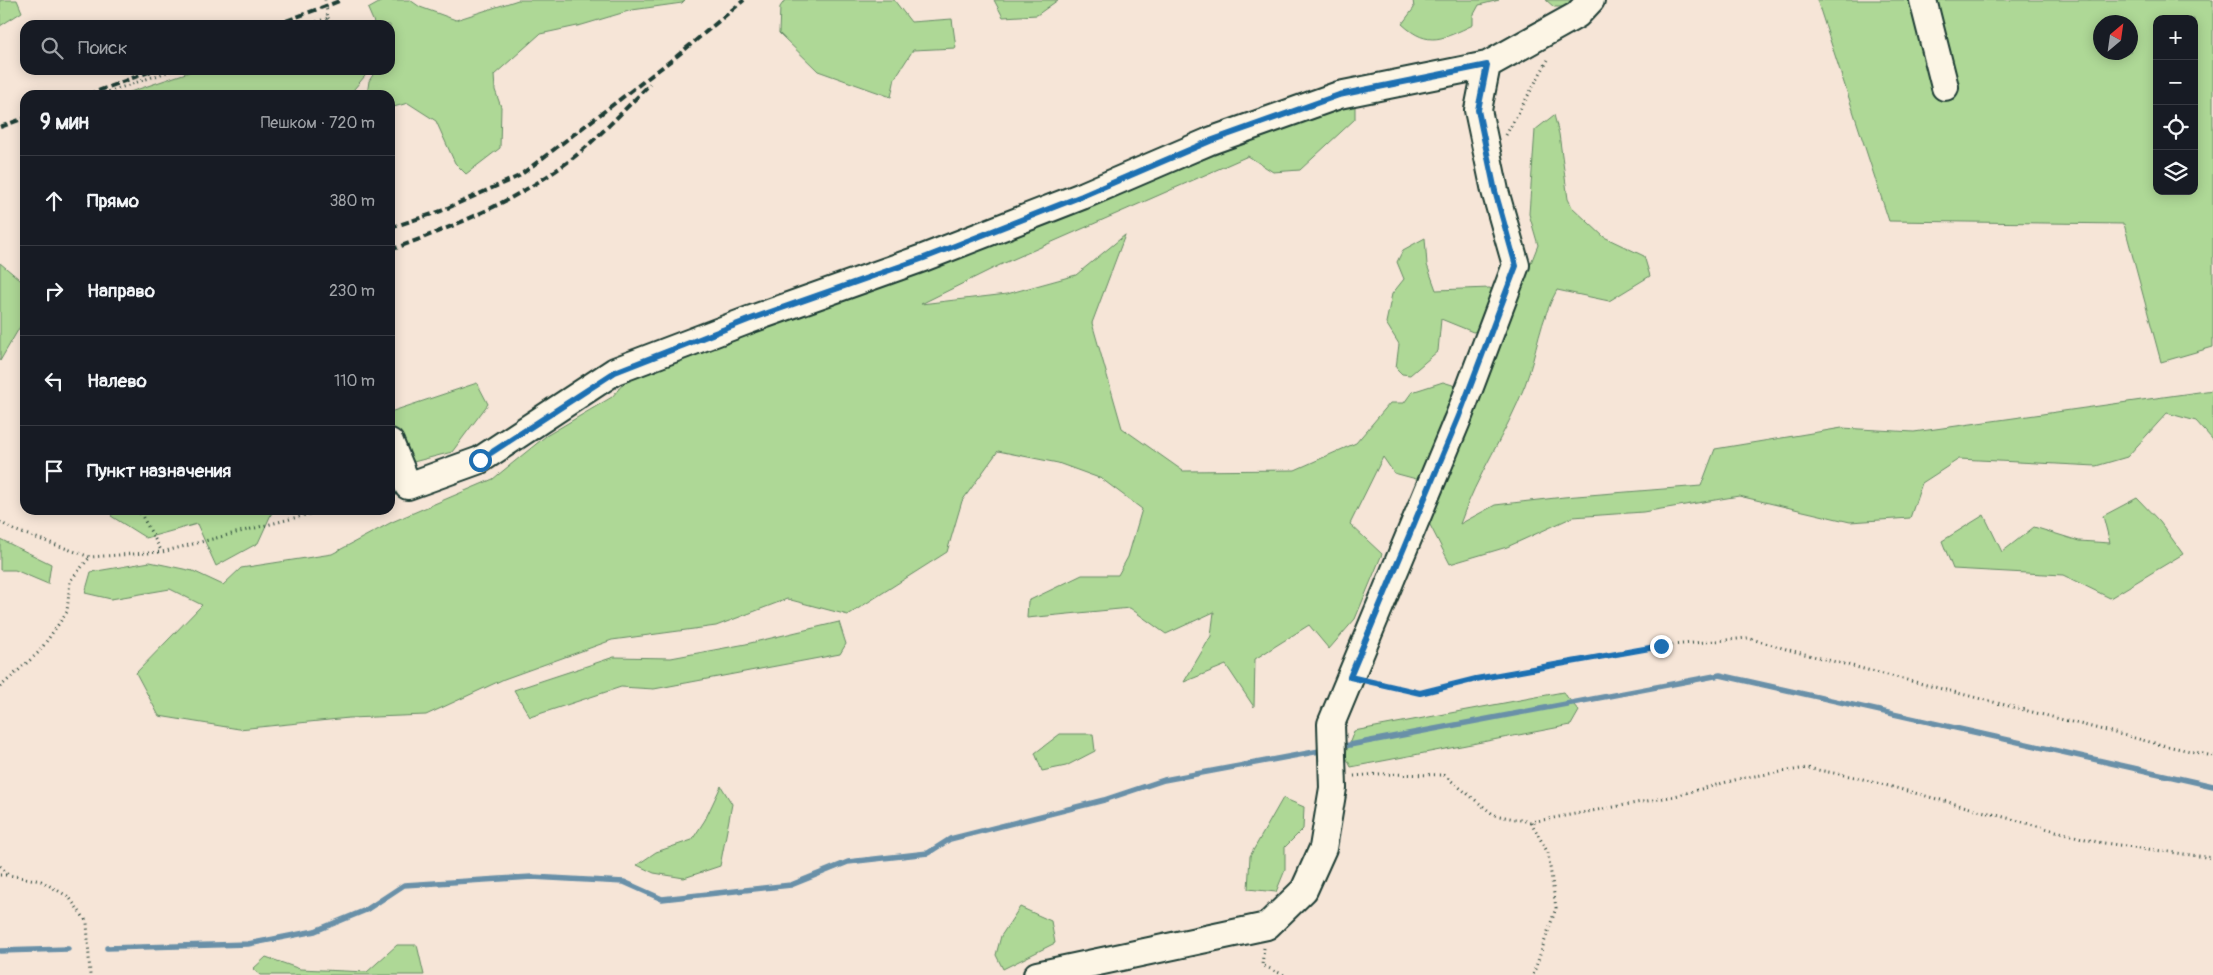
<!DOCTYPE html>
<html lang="ru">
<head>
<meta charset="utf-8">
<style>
	body { margin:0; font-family:Pangolin,sans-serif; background:#20242c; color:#f1f3f6 }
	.controls { position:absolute; right:15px; top:15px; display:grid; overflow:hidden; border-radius:10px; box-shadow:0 2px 12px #0003 }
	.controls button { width:45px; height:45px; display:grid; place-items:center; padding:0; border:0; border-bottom:1px solid #363941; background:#171b24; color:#f1f3f6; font:25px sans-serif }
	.compass { position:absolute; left:2093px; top:15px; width:45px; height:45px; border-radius:50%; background:#171b24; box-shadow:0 2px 12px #0003; rotate:29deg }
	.stop { position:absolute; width:15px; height:15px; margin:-11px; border:4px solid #1f6fb2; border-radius:50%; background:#fff }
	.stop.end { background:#1f6fb2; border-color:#fff; box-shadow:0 1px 5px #0008 }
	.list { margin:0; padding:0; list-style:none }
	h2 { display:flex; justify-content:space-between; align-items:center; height:65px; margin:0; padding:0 20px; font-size:21px }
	h2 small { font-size:16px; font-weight:400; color:#9ea1a6 }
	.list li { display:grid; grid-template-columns:32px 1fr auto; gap:15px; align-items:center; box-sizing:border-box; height:90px; padding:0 20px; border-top:1px solid #363941 }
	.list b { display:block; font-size:19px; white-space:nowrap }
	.list em { font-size:16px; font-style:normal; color:#9ea1a6 }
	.icon { flex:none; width:28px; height:28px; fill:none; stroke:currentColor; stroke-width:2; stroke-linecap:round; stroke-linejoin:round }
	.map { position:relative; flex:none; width:2213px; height:975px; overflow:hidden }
	.search { position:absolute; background:#171b24; box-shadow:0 2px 12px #0003; left:20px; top:20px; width:375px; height:55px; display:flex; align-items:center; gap:12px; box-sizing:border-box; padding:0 18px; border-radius:15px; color:#9ea1a6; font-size:19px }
	.panel { position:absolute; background:#171b24; box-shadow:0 2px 12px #0003; left:20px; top:90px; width:375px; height:425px; border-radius:15px }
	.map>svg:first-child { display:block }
	.green { fill:#aed896; stroke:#668a65; fill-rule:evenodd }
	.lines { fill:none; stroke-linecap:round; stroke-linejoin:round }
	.stream { stroke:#6990a8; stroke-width:5.5 }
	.minor-casing { stroke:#1f3d34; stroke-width:30 }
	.path { stroke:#1f3d34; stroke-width:3; stroke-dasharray:1 4; stroke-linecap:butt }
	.minor { stroke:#fcf5e5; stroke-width:26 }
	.rail { stroke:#1f3d34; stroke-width:4; stroke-dasharray:8 4; stroke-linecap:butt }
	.route { stroke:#1f6fb2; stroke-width:6 }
</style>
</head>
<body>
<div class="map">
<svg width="2213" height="975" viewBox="0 0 2213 975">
	<rect width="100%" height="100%" fill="#f6e5d7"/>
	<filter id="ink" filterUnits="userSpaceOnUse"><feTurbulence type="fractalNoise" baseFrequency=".02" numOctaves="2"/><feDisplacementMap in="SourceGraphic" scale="10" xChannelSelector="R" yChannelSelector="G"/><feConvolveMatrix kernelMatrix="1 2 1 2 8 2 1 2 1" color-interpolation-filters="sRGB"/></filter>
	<g filter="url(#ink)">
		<path class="green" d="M0 0H17L22 12 0 26Z
			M384 0H410L420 7 456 20 518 0H685L682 3 632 10 582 25 540 34 494 75 495 90 501 107 500 148 466 174 455 163 436 121 408 103 390 108V95H367L369 81 376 70H390V25H375L368 9Z
			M785 0H894L911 22 952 19 956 48 913 50 895 78 891 97 818 71 779 33 780 7Z
			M994 0H1058L1037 15 1003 17Z
			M1413 0H1499L1479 5 1473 16V25C1444 38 1429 49 1402 24L1414 8Z
			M1546 0H1575L1576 3 1565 7H1554Z
			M1817 0H2213V347L2161 362 2124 224 1889 221ZM2157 19H2194V191H2157ZM2100 22H2130V52H2100Z
			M195 70H370L349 95H121Z
			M1355 104V119L1300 170 1273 172 1248 156 1000 265 921 304 1007 294 1076 275 1125 235 1092 323 1122 428 1183 471 1295 470 1356 443 1390 403H1404L1412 392 1443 382 1459 387 1442 418 1424 479 1420 480 1394 473 1383 457 1350 524 1382 554 1355 619 1329 649 1309 625 1255 659 1254 707 1226 665 1184 682 1211 636 1214 612 1166 634 1130 608 1027 618 1028 601 1082 575H1118L1128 557 1142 509 1102 479 1058 463 998 451 962 501 947 552 848 615 787 599 716 626 612 640 504 679 426 715 349 718 239 729 159 716 136 673 202 605 170 589 111 599 85 593 91 572 150 562 193 571 223 585 241 568 332 554 392 522 493 479 546 436 612 397 628 378 933 269 1252 140 1332 109Z
			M1554 115 1559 134 1568 199 1572 207 1604 237 1644 256 1650 276 1609 301 1557 290C1540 319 1537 353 1525 385 1507 433 1476 476 1460 524L1495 505 1564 497 1701 486 1715 449 1842 428 1914 432 2213 390V440L2196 421 2167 413 2127 457 2096 466 1959 459 1922 483 1910 518 1850 522 1739 496 1643 512 1573 517 1507 547 1450 564 1429 523 1538 245 1529 214 1535 130Z
			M1425 238 1427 265 1436 290 1490 288 1494 293 1487 329 1473 332 1441 319 1438 351 1410 375 1402 374 1396 368 1399 344 1386 323 1392 294 1404 279 1397 262 1403 250Z
			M0 263 25 284V318L0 361Z
			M477 383 488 404 452 452 390 468V412Z
			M2137 498 2160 522 2183 554 2110 598 2063 575 1953 569 1942 541 1984 515 2002 552 2034 527 2079 541 2110 543 2103 516Z
			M116 510H273L258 543 216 566 197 524 146 538 111 516Z
			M0 539 51 564 48 584 15 570H0Z
			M839 622 846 644 840 654 654 689 621 687 530 717 514 690 614 657 671 658 746 644Z
			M1563 692 1579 711 1571 725 1351 767 1345 755 1354 731Z
			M1060 734H1093L1095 751 1066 766 1042 771 1035 753Z
			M721 786 732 804 720 866 684 878 654 873 637 865 656 852 692 840 705 820Z
			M1283 798 1304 807 1303 829 1285 847V870L1276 892 1248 889 1250 856Z
			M1020 907 1051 921 1055 943 1003 969 996 955 1001 936Z
			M397 945H417L424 975H260L253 969 266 957 300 969 367 972Z"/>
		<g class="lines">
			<path class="stream" d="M1339 747 1720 675 2213 786
				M107 948 248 944 315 931 366 910 404 885 532 877 624 882 662 899 791 885 848 862 928 853 950 839 1104 800 1164 780 1325 750
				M0 951 68 949"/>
			<g class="minor-casing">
				<path id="minor" d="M1923 0 1945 87
					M390 442 408 486 480 460 615 371 749 320 923 258 1082 196 1210 141 1339 95 1487 65 1577 15 1591 0
					M1037 975 1267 926 1304 890 1323 848 1333 788 1331 724 1459 416 1516 265 1495 191 1478 110 1487 65"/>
			</g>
			<path class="path" d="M328 18 334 25
				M307 25 328 18 325 0
				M99 95 173 70
				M1506 135 1549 58
				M136 510 141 514 162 552
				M0 522 14 530 90 557 162 552 325 510
				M1373 682 1420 693 1476 679 1661 646 1748 638 1793 651 2158 744 2213 756
				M0 687 39 652 67 612 70 581 90 557
				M1354 776 1379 774 1444 775 1494 815 1531 822 1675 796 1742 778 1807 768 1855 777 2097 842 2213 858
				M1531 822 1548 853 1556 908 1533 975
				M0 866 9 875 41 881 69 897 87 922 90 975
				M0 875H9
				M1264 948 1262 965 1284 975"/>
			<use href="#minor" class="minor"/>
			<path class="rail" d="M275 25 342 0
				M87 95 154 70
				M0 127 25 118
				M390 228 441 211 519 176 677 56 744 0
				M390 250C451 228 508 204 561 167 592 145 623 111 650 84"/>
		</g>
	</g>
	<g class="lines" filter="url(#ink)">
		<path class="route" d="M480 460 615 372 748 320 924 258 1082 196 1210 141 1339 95 1487 65 1478 110 1495 191 1516 266 1459 416 1350 677 1420 693 1476 679 1661 646"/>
	</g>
</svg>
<div class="controls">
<button>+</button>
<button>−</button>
<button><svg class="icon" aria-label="locate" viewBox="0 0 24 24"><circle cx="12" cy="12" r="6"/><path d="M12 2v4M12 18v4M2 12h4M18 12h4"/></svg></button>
<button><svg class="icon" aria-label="layers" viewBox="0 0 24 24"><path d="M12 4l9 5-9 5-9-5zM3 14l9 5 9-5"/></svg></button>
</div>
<svg class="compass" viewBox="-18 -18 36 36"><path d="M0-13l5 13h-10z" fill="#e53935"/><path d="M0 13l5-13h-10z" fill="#9ea1a6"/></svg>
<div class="stop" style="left:480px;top:460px"></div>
<div class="stop end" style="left:1661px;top:646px"></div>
<div class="search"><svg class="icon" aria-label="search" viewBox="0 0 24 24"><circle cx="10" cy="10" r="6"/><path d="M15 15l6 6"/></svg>Поиск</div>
<section class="panel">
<h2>9 мин<small>Пешком · 720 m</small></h2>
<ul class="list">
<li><svg class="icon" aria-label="ahead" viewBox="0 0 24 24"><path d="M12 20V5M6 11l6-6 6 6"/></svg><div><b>Прямо</b></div><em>380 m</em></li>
<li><svg class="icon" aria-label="right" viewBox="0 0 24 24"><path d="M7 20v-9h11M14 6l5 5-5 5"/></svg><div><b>Направо</b></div><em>230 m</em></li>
<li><svg class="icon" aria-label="left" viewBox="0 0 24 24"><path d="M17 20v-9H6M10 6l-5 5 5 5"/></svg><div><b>Налево</b></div><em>110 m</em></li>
<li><svg class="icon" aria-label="arrive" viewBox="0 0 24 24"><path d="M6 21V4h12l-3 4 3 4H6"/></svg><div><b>Пункт назначения</b></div></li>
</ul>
</section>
</div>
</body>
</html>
